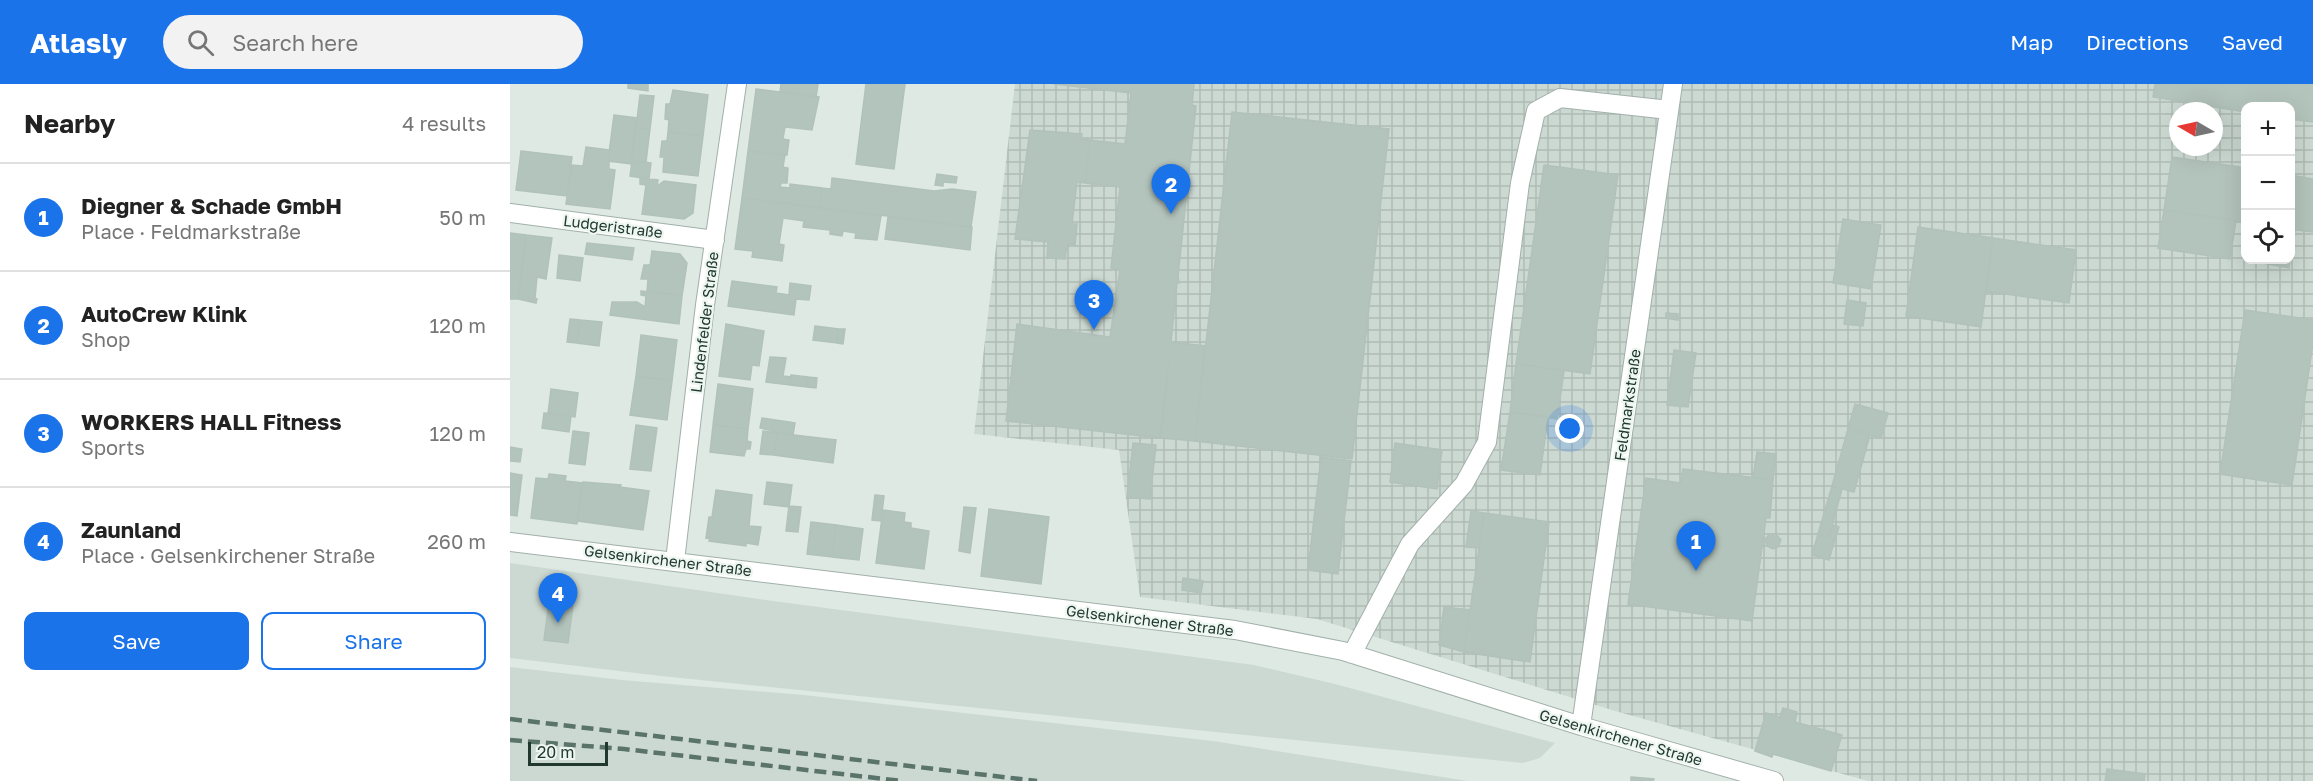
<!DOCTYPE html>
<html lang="en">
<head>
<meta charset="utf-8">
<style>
	body { margin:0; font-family:"Golos Text",sans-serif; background:#f2f2f2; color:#222 }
	.controls { position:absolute; right:18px; top:18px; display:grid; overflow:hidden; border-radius:12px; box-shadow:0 6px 24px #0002 }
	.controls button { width:54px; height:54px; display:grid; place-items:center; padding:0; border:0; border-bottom:2px solid #e0e0e0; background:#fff; color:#222; font:30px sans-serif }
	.compass { position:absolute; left:1659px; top:18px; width:54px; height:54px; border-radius:50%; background:#fff; box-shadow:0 6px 24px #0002; rotate:279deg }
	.scale { position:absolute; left:18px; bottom:15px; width:80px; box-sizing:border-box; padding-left:6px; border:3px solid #203830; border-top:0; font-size:16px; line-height:21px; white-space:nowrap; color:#203830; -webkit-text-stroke:4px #eef6f1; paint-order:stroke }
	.you { position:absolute; left:1060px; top:345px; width:21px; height:21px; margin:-15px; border:4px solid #fff; border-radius:50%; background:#1a73e8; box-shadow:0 0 0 9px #1a73e833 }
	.badge { display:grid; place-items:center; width:39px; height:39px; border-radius:50%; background:#1a73e8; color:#fff; font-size:20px; font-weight:700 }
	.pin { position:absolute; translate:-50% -50px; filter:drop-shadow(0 2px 3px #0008) }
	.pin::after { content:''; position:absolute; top:32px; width:21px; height:18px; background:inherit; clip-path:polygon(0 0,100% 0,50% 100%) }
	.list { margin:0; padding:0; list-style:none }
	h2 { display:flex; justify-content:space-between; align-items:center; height:78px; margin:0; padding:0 24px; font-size:26px }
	h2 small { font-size:20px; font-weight:400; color:#767676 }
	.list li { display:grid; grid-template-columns:39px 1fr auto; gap:18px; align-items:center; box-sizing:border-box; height:108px; padding:0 24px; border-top:2px solid #e0e0e0 }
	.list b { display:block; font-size:22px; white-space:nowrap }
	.list p { margin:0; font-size:20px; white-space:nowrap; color:#767676 }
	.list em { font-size:20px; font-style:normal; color:#767676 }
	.actions { display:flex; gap:12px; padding:18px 24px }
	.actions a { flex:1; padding:14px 0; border:2px solid #1a73e8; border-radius:12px; text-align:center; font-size:21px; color:#1a73e8 }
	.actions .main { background:#1a73e8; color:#fff }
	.icon { flex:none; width:33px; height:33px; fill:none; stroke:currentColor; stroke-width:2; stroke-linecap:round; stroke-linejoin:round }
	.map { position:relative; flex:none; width:1803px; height:697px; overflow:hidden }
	header { display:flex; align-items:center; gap:36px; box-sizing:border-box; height:84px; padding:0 30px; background:#1a73e8; color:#fff }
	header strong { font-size:28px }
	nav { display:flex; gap:33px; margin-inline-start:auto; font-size:21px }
	.search { width:420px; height:54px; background:#f2f2f2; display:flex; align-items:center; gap:15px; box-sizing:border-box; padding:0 21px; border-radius:33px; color:#767676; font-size:22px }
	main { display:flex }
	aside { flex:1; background:#fff }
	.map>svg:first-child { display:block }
	.built { fill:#ccd9d2 }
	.industrial { fill:url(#industrial-grid); fill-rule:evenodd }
	.building { fill:#b3c4bc; stroke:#b1c2ba; stroke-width:1.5 }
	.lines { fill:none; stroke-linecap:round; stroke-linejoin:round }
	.minor-casing { stroke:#a1b0aa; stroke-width:20 }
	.minor { stroke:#fff; stroke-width:18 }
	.rail { stroke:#5a746b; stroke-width:4.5; stroke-dasharray:12 6; stroke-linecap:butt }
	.labels { text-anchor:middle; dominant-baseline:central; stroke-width:4.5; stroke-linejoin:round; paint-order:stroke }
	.street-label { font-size:15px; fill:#203830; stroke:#eef6f1 }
</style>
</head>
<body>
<header>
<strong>Atlasly</strong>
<div class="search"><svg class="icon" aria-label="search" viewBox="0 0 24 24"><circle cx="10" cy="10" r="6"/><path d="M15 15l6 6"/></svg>Search here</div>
<nav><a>Map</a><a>Directions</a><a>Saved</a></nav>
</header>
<main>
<aside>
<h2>Nearby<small>4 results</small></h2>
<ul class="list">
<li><span class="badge">1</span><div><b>Diegner &amp; Schade GmbH</b><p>Place · Feldmarkstraße</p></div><em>50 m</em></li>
<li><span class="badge">2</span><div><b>AutoCrew Klink</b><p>Shop</p></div><em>120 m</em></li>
<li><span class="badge">3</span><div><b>WORKERS HALL Fitness</b><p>Sports</p></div><em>120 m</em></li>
<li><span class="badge">4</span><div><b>Zaunland</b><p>Place · Gelsenkirchener Straße</p></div><em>260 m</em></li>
</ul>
<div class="actions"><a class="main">Save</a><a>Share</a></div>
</aside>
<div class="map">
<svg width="1803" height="697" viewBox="0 0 1803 697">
	<defs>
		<pattern id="industrial-grid" width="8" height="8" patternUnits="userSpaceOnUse" patternTransform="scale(1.5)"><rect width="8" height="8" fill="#ccd9d2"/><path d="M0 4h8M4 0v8" fill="none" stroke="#afbbb5"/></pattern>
	</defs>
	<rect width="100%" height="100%" fill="#dee9e3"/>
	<path class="built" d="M0 479 249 515 744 581 825 600 1045 659 1030 674 1013 679 151 592 0 574Z
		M0 583 112 596 294 611 703 657 958 697H0Z"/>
	<path class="industrial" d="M505 0H1803V697H1358L1105 627 807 535 630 513 609 366 464 350ZM1736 22H1780V176H1736ZM1668 27H1704V63H1668Z"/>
	<path class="building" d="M118 0H138V7L118 4Z
		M271 0H308L306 13 270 8Z
		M356 0H395L384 85 346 80Z
		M544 0H684L682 21 686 22 668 192 669 199H667L661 258 695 262 685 357 651 354 659 276 650 354 496 337 507 240 600 253 610 185 601 184 610 103 575 99 580 56 615 60 621 9Z
		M1645 0H1803V38L1780 35V22H1736V28L1643 13Z
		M246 5 309 13 302 46 275 43 273 55 279 56 277 71 238 67Z
		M163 6 198 11 193 52 158 48 159 36 155 35 156 20H160Z
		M130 11 144 12 140 45 126 44Z
		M722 28 879 45 842 375 685 357Z
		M104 31 127 34 121 80 98 77Z
		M126 44 140 45 136 78 122 77Z
		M520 46 572 50 571 55 580 56 575 99 567 98 562 140H567L565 161 557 160 555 175 537 174 538 158 505 155Z
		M158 48 193 52 188 92 153 88 154 73H150L152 57H157Z
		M76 63 99 66V85L105 86 100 125 56 120 62 81 73 82Z
		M11 67 62 73 57 112 6 106Z
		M238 67 275 71 273 83 278 84 277 99H271L270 103 280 104V100L312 104 309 123 232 114Z
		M1662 73 1736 84V138L1654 126Z
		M122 77 141 79 139 95 120 92Z
		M1034 81 1108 91 1080 290 1006 280Z
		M427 90 447 93 446 99 433 98V102L425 101Z
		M1780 91 1803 95V148L1780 145Z
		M130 94 148 96 147 102 154 97 186 101 183 129 174 135 132 130 136 101 130 100Z
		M322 94 424 107 442 105 466 108 461 143 309 123 312 104 321 105Z
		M232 114 371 132 367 156 345 154 346 149 333 147 332 152 320 150V146L293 143 294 137 273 134 269 160 274 161 272 177 242 173 243 167 225 165Z
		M1654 126 1726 137 1720 175 1648 164Z
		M378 133 462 143 460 166 375 155Z
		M1333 135 1371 141 1361 205 1323 199Z
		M1408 143 1483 154 1471 243 1396 232Z
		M1780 145 1785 146 1780 173Z
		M0 149 16 151 8 215H0Z
		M16 151 42 154 36 195 27 193 25 214 27 215 26 219 8 215Z
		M1483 154 1566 166 1559 219 1475 207Z
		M77 159 124 164 122 176 75 170Z
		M142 167 170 170 177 179 172 212 137 207 138 195H131L134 181H140Z
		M49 171 73 174 70 197 47 194Z
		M1737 176H1780L1779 184Z
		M222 197 267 203 266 209 279 211 280 199 301 202 299 216 286 215 284 231 218 222Z
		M131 207 172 212 169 240 100 231 102 218H127L135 223 136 212 131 211Z
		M1337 216 1356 219 1353 242 1334 240Z
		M1735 226 1803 236V259L1782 401 1710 390Z
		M1156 229 1168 230V236L1156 234Z
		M60 235 70 236 67 259 57 258Z
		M70 236 92 238 89 262 67 259Z
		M216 240 254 247 249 282 242 281 240 296 209 292Z
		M305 242 328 245 327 259 303 256Z
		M328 245H335L333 260 327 259Z
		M131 251 167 256 162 297 126 292Z
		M1164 266 1186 269 1178 323 1157 321Z
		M260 273 276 274 273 292 281 293 280 301 256 298Z
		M1006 280 1054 287 1047 335 1000 328Z
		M281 291 298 293 297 303 280 301Z
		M126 292 162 297 157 336 120 331Z
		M298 293 307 294 306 304 297 303Z
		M208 300 243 305 238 345 203 341Z
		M41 305 68 309 65 333 38 329Z
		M1345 320 1378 329 1371 354 1338 345Z
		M1000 328 1038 333 1030 391 991 386Z
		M34 329 61 332 59 348 32 344Z
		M252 334 285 339 283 351 250 344Z
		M126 341 147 344 141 387 120 385Z
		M203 341 238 345 237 357 241 358 240 365H236L234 372 200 368Z
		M1338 345 1360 351 1344 408 1322 402Z
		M63 347 79 349 75 381 59 379Z
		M253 347 267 349 264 371 250 370Z
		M267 349 326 356 323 379 264 371Z
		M623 359 646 361 640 415 617 413Z
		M885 359 932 366 927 405 880 398Z
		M0 363 12 365 10 378 0 377Z
		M1247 368 1266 370 1263 396 1243 393Z
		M811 373 841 377 828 490 798 486Z
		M1173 385 1263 396 1260 434H1256L1242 537 1118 520 1136 394 1171 399Z
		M0 389 12 391 7 432 0 431Z
		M39 390 56 392 55 397 72 399 67 440 21 434 26 394 38 395Z
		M73 398 111 401 110 403 139 407 133 446 68 437Z
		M257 398 282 401 279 423 254 420Z
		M1322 402 1332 405 1319 453 1308 450Z
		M206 406 242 411 239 442 251 443 248 461 236 459V462L199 457 200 453 196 454 199 433H202Z
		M365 411 374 412 371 437 362 436Z
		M279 422 291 423 288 448 276 447Z
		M454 423 466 424 460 469 449 467Z
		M479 425 539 433 531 500 471 492Z
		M373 426 395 429 394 438 401 439V444L419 447 414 485 366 479Z
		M961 427 974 429 969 464 956 463Z
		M974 429 1039 438 1020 578 954 568Z
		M301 438 326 441 322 473 297 470Z
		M326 441 353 445 349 476 322 473Z
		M1323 441 1329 443 1325 455 1319 453Z
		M1260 450H1266L1271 456 1268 463 1263 465 1257 462 1255 455Z
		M1308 450 1325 455 1319 476 1302 471Z
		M673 494 693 497 691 509 672 506Z
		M39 518 63 521 58 559 34 556Z
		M934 523 960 526 954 568 929 561Z
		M1273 624 1287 628 1285 638 1332 651 1321 687 1263 670 1262 673 1245 667 1256 629 1270 633Z
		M1597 685 1635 690 1634 697H1595Z
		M1121 693 1144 695 1143 697H1121Z"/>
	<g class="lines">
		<g class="minor-casing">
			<path id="minor" d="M0 129 205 156
				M0 458 725 546 833 567 1071 642 1264 697
				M165 477 195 221 227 0
				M842 570 900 460 954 400 977 358 1010 99 1026 27 1050 14 1159 26
				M1071 642 1163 0"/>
		</g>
		<use href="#minor" class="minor"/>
		<path class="rail" d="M0 635 527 697
			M0 656 114 665 392 697"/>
	</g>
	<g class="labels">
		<g class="street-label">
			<text transform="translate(103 142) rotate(7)">Ludgeristraße</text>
			<text transform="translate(194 238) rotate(-83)">Lindenfelder Straße</text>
			<text transform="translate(1117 321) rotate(-82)">Feldmarkstraße</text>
			<text transform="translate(158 476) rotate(7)">Gelsenkirchener Straße</text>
			<text transform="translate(640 536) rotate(7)">Gelsenkirchener Straße</text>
			<text transform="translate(1111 653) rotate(16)">Gelsenkirchener Straße</text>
		</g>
	</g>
</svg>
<div class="controls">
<button>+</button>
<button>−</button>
<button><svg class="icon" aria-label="locate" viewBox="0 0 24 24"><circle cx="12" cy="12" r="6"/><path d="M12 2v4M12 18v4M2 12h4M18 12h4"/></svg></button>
</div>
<svg class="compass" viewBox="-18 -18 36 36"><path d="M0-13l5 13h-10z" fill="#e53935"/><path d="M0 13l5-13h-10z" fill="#767676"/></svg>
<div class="scale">20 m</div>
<div class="you"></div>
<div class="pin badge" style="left:1186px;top:487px">1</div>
<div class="pin badge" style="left:661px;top:130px">2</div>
<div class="pin badge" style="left:584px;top:246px">3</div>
<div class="pin badge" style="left:48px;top:539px">4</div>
</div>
</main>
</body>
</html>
